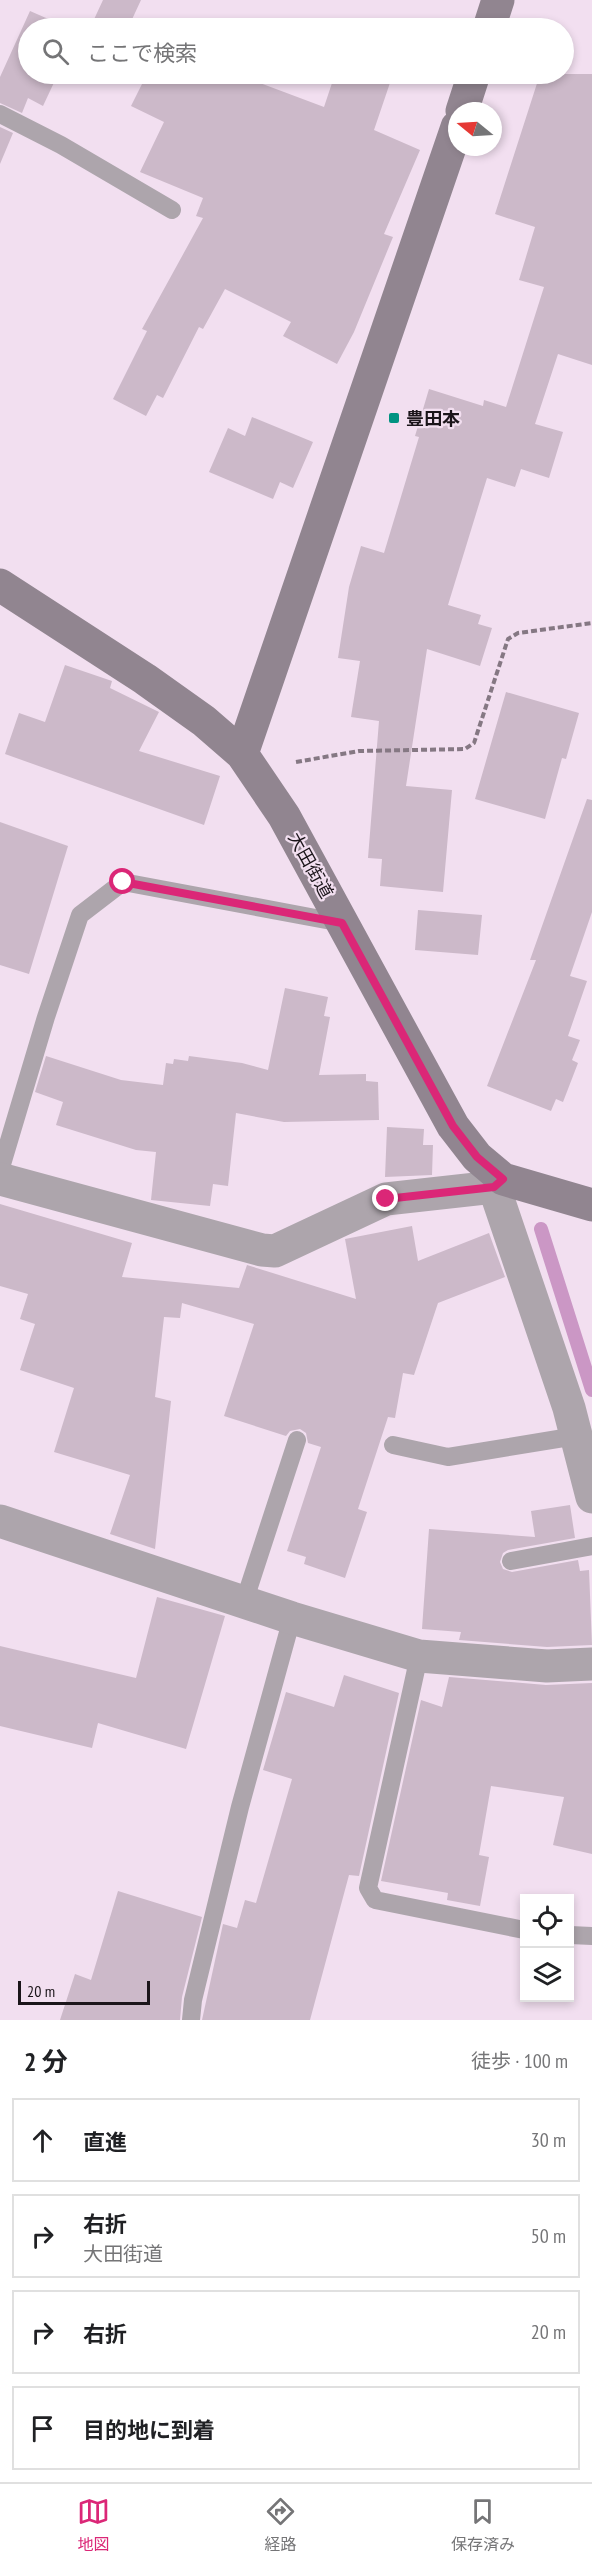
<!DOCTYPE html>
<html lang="ja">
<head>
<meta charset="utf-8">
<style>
	body { margin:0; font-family:"PT Sans Narrow","Noto Sans JP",sans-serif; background:#f2f2f2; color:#202124 }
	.controls { position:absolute; right:18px; bottom:18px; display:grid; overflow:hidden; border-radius:0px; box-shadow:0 3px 9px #0003 }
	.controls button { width:54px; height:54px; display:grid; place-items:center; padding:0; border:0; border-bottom:2px solid #e0e0e0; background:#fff; color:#202124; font:30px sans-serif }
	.compass { position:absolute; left:448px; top:102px; width:54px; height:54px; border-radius:50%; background:#fff; box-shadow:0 3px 9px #0003; rotate:288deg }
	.scale { position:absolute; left:18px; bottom:15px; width:132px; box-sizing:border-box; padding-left:6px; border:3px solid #1b151a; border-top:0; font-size:16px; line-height:21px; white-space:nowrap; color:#1b151a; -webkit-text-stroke:4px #f2dff0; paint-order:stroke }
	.stop { position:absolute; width:18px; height:18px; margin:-14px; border:4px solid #db2777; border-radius:50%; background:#fff }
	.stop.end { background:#db2777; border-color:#fff; box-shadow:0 2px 6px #0008 }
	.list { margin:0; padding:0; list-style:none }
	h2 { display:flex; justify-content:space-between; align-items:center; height:78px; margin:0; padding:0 24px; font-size:26px }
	h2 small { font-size:20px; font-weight:400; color:#757577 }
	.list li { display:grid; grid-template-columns:39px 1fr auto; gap:18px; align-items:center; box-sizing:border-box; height:84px; margin:0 12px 12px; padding:0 12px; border:2px solid #e0e0e0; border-radius:0px }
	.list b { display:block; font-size:22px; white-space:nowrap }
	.list p { margin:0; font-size:20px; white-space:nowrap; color:#757577 }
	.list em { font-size:20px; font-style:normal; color:#757577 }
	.icon { flex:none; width:33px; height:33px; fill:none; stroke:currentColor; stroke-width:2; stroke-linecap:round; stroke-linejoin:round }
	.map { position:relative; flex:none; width:592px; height:2020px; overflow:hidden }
	.search { position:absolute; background:#fff; box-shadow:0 3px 9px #0003; left:18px; right:18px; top:18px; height:66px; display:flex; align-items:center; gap:15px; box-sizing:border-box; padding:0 21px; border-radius:33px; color:#757577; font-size:22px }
	.sheet { height:462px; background:#fff }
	nav { display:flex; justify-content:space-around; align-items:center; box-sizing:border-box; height:84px; border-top:2px solid #e0e0e0; background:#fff; font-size:16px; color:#757577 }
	nav a { display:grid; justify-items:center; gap:3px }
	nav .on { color:#db2777 }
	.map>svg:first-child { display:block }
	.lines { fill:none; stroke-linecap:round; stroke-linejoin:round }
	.stream { stroke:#cb97c5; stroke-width:14 }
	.building { fill:#ccb9c9 }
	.path { stroke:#857883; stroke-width:4; stroke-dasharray:6 3; stroke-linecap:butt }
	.lane { stroke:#ada5ac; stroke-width:18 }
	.street { stroke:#ada5ac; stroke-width:33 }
	.secondary { stroke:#918590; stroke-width:33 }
	.route { stroke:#db2777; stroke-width:8 }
	.poi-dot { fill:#009381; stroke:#f2dff0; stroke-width:2 }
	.labels { text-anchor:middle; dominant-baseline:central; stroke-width:4.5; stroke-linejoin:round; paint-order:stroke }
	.poi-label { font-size:18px; font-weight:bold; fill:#1b151a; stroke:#f2dff0; text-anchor:start }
	.street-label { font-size:18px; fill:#1b151a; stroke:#f2dff0 }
</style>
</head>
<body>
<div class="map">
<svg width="592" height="2020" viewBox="0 0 592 2020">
	<rect width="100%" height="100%" fill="#f2dff0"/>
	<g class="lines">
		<path class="stream" d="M541 1229 592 1390"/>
	</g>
	<path class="building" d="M103 0H141L128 28H90Z
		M30 11 69 28H28V74H58L43 106 28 98 22 113 0 103V77Z
		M147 74H236L324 107 335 74H393L374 130 420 150 384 234 393 237 354 332 337 364 283 336 291 322 225 289 203 329 199 327 163 398 157 395 146 416 113 399 147 331 142 329 203 218 196 216 203 198 140 172 164 122 131 106Z
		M540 74H592V365L558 354 535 424 563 432 549 478 521 469 515 487 487 478 448 605 481 615 478 624 492 628 480 666 427 649 406 786 452 790 443 892 380 886 382 859 368 858 379 721 351 717 360 661 338 658 349 587 361 546 384 553 419 437 415 436 429 389 483 406 484 400 506 407 544 287 519 280 535 227 495 214Z
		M0 127 13 133 0 164Z
		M252 417 313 442 293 488 280 482 273 499 209 472 228 428 245 436Z
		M65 665 112 681 110 688 159 712 139 751 220 776 204 825 5 754 19 713 45 722Z
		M506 692 579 713 566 759 562 758 545 819 475 799Z
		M587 799 592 800V912L570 976 587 981 568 1036 580 1040 572 1060 578 1063 563 1102 556 1099 551 1111 487 1086 536 960H530Z
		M0 822 68 846 29 974 0 965Z
		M418 910 482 915 478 955 415 950Z
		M285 988 328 997 324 1016 330 1017 319 1075 366 1074V1081L378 1082 379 1120 284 1122 236 1113 228 1186 213 1184 210 1206 151 1200 156 1152 136 1150 56 1125 63 1102 35 1092 46 1056 121 1080 163 1085 166 1063 173 1064 174 1059 188 1061 189 1056 242 1063 268 1070Z
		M387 1127 424 1129 423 1145H433L432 1175 385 1177Z
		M0 1204 132 1243 122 1277 239 1288 247 1265 356 1299 345 1239 412 1226 418 1261 489 1233 505 1277 438 1303 414 1375 403 1373 395 1418 388 1417 358 1509 367 1512 345 1578 304 1564 306 1557 287 1551 321 1447 308 1443 306 1433 300 1429 290 1431 286 1436 224 1416 254 1324 182 1303 180 1318 164 1317 155 1397 171 1401 155 1549 110 1534 130 1475 54 1452 74 1388 20 1370 35 1324 20 1319 28 1294 0 1286Z
		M570 1505 575 1538 508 1550 503 1553 500 1562 503 1569 512 1572 578 1560 580 1571 589 1570 592 1645 547 1647 459 1640 461 1632 422 1629 429 1529 535 1537 531 1511Z
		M157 1597 225 1616 186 1749 98 1723 92 1748 0 1726V1646L136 1678Z
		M344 1675 399 1693 359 1876 349 1875 310 2020H202L223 1924 237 1928 245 1900 256 1903 292 1779 263 1770 286 1692 334 1707Z
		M449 1677 546 1685 592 1683V1854L553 1845 564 1797 491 1786 479 1855 489 1857 480 1906 447 1900 448 1893 381 1881 421 1700 442 1707Z
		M118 1891 202 1917 182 1997 180 2020H60L75 1974 91 1980Z"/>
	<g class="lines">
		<path class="path" d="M296 762 359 751 465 749 474 743 508 639 518 633 592 623"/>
		<path class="lane" d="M0 114 61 145 172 210
			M0 1171 46 1017 80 915 123 882 342 923
			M393 1445 448 1457 576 1436
			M511 1561 592 1546
			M244 1602 297 1440
			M419 1656 368 1888 375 1900 524 1930
			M570 1935 592 1936
			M191 2020 193 2000 240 1807 292 1618"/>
		<path class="street" d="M0 1179 262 1250 275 1251 386 1199 494 1187
			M503 1179 494 1187 569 1408 592 1497
			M0 1521 292 1618 419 1656 547 1666 592 1664"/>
		<path class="secondary" d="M489 28 498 0
			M462 111 474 74
			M0 585 145 679 204 721 242 754 284 816 453 1126 477 1157 503 1179 592 1205
			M242 754 457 127"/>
	</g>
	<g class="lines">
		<path class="route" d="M123 882 342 923 453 1126 477 1157 503 1179 494 1187 386 1199"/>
	</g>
	<rect class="poi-dot" x="388" y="412" width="12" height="12" rx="3"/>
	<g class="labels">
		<g class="poi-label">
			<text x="406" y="418">豊田本</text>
		</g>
		<g class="street-label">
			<text transform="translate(311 865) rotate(61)">大田街道</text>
		</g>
	</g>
</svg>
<div class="controls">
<button><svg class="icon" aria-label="locate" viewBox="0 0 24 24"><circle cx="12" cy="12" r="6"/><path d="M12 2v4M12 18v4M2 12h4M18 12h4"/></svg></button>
<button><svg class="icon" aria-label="layers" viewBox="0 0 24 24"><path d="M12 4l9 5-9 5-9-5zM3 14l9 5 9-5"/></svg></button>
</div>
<svg class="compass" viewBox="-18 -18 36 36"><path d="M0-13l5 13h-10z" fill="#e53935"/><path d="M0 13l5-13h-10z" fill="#757577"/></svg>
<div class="scale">20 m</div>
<div class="stop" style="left:123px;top:882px"></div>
<div class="stop end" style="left:386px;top:1199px"></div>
<div class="search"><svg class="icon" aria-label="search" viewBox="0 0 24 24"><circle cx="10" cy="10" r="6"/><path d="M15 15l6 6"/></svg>ここで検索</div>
</div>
<section class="sheet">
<h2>2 分<small>徒歩 · 100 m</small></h2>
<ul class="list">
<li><svg class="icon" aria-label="ahead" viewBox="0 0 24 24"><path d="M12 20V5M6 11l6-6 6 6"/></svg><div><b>直進</b></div><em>30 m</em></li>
<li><svg class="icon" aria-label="right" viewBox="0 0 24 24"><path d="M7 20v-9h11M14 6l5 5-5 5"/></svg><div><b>右折</b><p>大田街道</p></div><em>50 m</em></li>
<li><svg class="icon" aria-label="right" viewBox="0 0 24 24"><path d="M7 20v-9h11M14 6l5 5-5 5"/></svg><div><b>右折</b></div><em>20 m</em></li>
<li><svg class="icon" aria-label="arrive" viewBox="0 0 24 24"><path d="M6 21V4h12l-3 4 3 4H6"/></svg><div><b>目的地に到着</b></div></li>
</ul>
</section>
<nav>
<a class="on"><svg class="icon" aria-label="map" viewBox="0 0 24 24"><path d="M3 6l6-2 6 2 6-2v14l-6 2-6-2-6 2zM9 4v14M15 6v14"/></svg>地図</a>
<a><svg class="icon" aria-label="directions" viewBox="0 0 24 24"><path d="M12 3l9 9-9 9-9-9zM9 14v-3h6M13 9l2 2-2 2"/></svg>経路</a>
<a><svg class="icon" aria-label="saved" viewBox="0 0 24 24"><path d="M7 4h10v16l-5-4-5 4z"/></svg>保存済み</a>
</nav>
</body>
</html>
